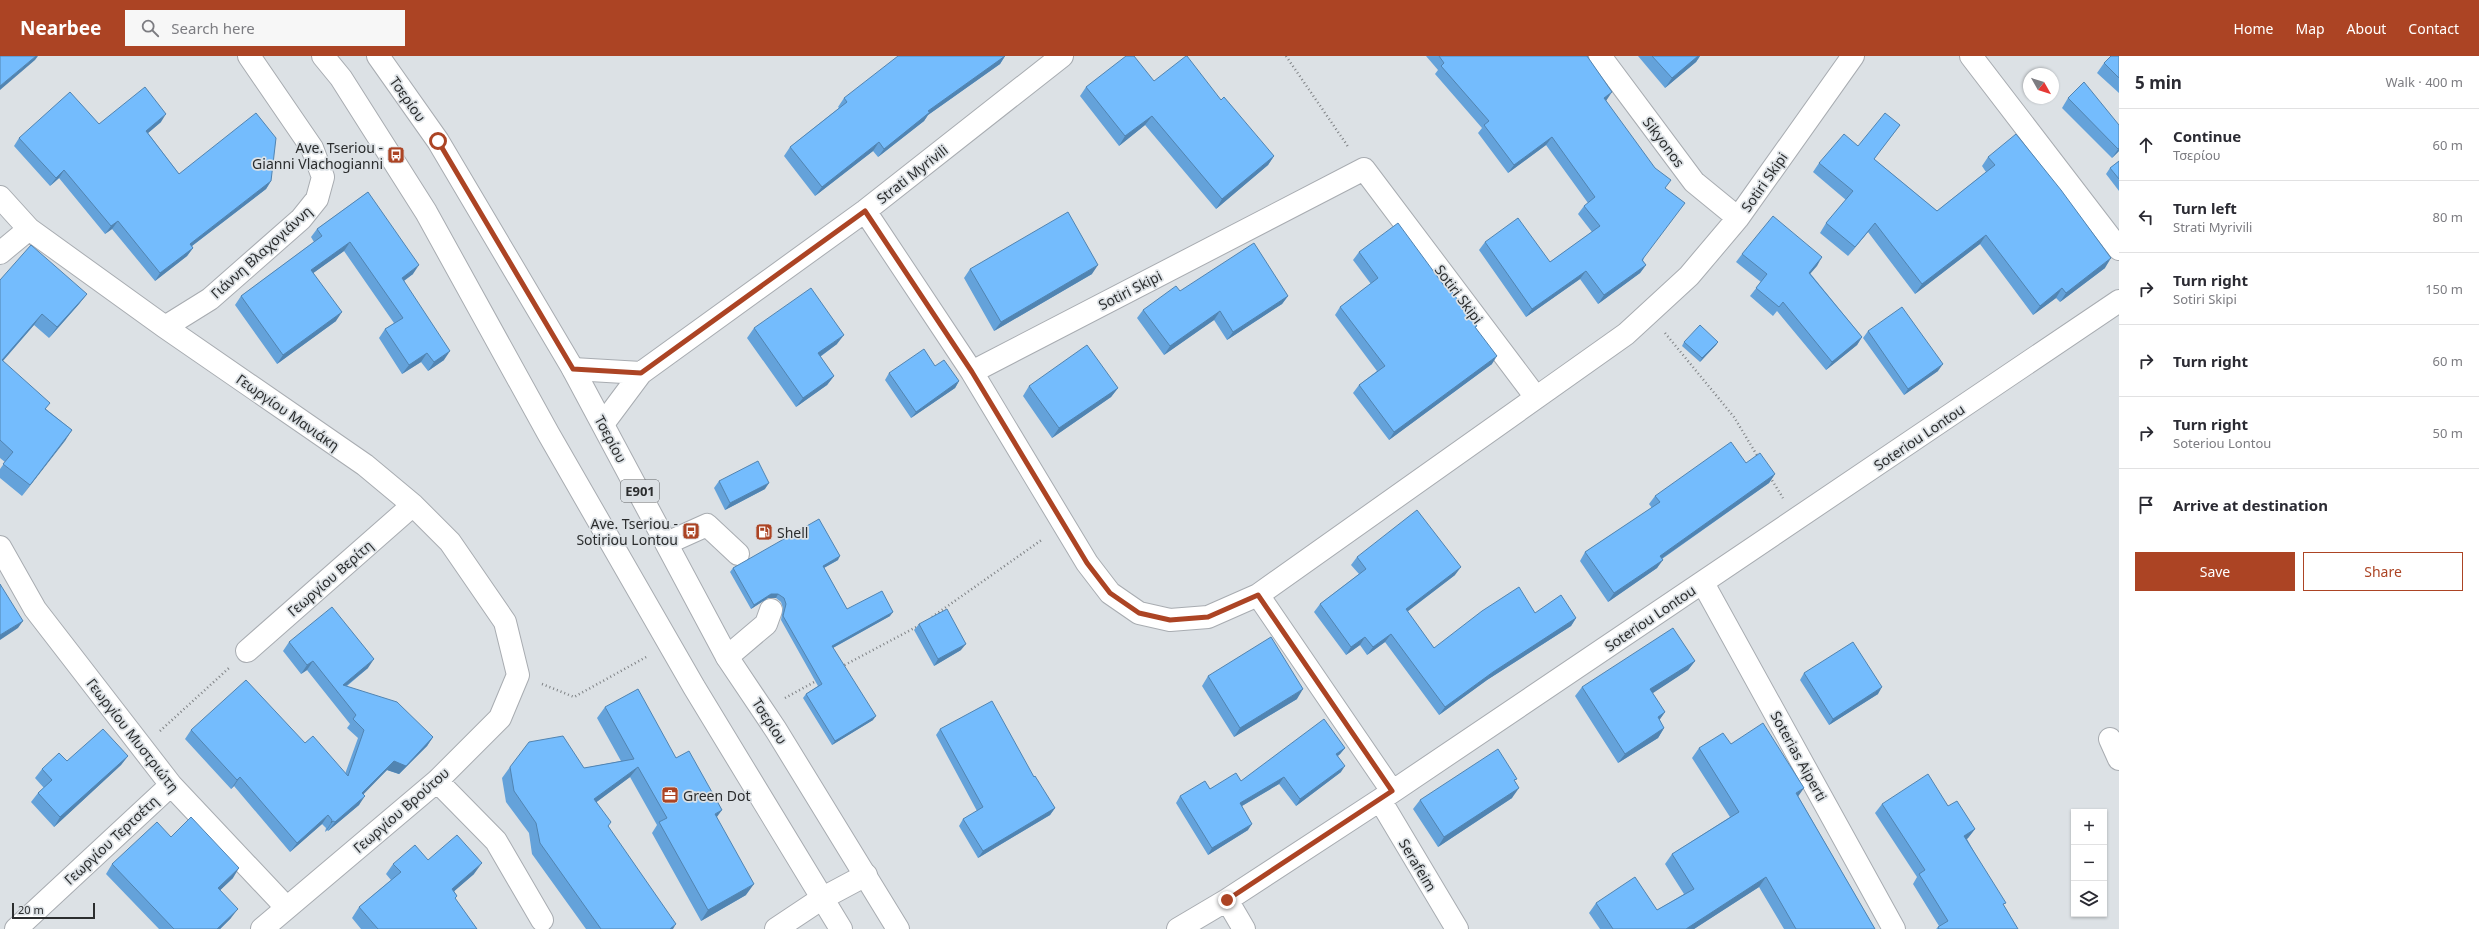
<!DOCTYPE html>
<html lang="en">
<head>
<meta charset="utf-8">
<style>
	body { margin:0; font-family:"Noto Sans",sans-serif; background:#f7f7f7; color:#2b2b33 }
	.controls { position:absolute; right:12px; bottom:12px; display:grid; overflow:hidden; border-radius:0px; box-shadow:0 1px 3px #0004 }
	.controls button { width:36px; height:36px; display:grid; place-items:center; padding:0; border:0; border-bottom:1px solid #e1e1e2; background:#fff; color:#2b2b33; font:20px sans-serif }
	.compass { position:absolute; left:2023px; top:12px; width:36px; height:36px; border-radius:50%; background:#fff; box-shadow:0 1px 3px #0004; rotate:129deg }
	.scale { position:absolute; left:12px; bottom:10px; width:83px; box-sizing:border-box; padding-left:4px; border:2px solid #2b2d2e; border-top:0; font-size:11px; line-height:14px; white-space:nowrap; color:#2b2d2e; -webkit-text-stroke:3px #dce1e5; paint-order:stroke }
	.stop { position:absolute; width:12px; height:12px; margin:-9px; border:3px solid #ac4424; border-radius:50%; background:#fff }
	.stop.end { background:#ac4424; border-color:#fff; box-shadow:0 1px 4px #0008 }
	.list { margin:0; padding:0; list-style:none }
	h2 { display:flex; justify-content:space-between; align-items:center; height:52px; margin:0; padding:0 16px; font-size:17px }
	h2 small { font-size:13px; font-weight:400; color:#7c7c81 }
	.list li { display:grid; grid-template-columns:26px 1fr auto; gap:12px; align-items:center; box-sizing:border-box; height:72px; padding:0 16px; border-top:1px solid #e1e1e2 }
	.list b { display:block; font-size:15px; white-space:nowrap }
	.list p { margin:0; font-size:13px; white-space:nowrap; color:#7c7c81 }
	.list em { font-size:13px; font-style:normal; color:#7c7c81 }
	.actions { display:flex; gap:8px; padding:12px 16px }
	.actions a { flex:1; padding:9px 0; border:1px solid #ac4424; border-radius:0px; text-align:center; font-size:14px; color:#ac4424 }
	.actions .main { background:#ac4424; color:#fff }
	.icon { flex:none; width:22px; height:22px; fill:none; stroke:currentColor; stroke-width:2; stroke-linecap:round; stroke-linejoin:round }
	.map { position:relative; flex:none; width:2119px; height:873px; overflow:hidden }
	header { display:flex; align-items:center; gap:24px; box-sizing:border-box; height:56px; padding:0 20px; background:#ac4424; color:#fff }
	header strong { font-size:19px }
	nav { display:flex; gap:22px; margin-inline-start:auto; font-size:14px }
	.search { width:280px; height:36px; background:#f7f7f7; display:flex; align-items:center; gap:10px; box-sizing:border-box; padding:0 14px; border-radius:0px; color:#7c7c81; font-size:15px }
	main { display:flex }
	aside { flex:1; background:#fff }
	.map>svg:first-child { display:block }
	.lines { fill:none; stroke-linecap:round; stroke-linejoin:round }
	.minor-casing { stroke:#a8acb1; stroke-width:24 }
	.major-casing { stroke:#a8acb1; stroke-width:24 }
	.path { stroke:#7e8184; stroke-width:2.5; stroke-dasharray:1 3; stroke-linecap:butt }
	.minor { stroke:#fff; stroke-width:22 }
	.major { stroke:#fff; stroke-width:22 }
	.wall { fill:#64a2da }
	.shaded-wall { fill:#5184b1 }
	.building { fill:#74bcfd; stroke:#5184b1 }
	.route { stroke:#ac4424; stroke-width:5 }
	.labels { text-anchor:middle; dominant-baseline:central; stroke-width:3.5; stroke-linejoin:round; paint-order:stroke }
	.shield { fill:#dce1e5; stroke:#606365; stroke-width:1 }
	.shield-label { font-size:13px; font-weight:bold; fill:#2b2d2e }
	.street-label { font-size:14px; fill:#2b2d2e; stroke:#dce1e5 }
	.poi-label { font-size:14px; fill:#2b2d2e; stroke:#dce1e5; text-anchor:end }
</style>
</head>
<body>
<header>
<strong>Nearbee</strong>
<div class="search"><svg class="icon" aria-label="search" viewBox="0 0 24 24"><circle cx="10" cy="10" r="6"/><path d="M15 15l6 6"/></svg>Search here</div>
<nav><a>Home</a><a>Map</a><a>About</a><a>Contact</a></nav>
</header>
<main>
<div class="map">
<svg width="2119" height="873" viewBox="0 0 2119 873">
	<rect width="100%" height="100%" fill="#dce1e5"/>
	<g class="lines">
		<g class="minor-casing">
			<path id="minor" d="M1600 0 1694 126 1738 162
				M1971 0 2119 193
				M0 141 29 173 165 271 365 409 413 449 450 486 505 566 518 619 500 662 437 725 262 873
				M865 155 972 316 1087 507 1110 537 1139 557 1170 564 1208 561 1258 539 1626 278 1689 220 1738 162 1853 0
				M0 197 29 173
				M165 271 210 243 301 163 317 143 323 121 312 92 249 0
				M573 313 641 317
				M972 316 1364 113 1535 340
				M603 368 641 317 865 155 1062 0
				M667 487 707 469 738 498
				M0 491 35 553 171 729 286 851
				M1703 527 1894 873
				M1258 539 1392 735
				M247 595 413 449
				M727 601 766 568 771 554
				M2110 683 2119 703
				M437 725 496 785 542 864
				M1380 744 1457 873
				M1227 844 1244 873
				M16 873 171 729
				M776 873 821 843 866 819
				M1178 873 1227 844 1380 744 2119 245"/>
		</g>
		<g class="major-casing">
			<path id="major" d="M323 0 341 22 426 156 548 377 694 631 841 873
				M378 0 438 85 573 313 727 601 776 674 898 873"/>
		</g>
		<path class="path" d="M1286 0 1349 92
			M1665 277 1734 361 1758 401
			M1770 421 1783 442
			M932 561 1043 483
			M841 611 920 569
			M542 628 574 641 648 600
			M785 642 818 624
			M160 675 229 612"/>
		<use href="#minor" class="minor"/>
		<use href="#major" class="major"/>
	</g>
	<path class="wall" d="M1005 0 1000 8 928 59 924 65 878 101 873 95 815 140 784 100 790 91 839 52 838 51 844 42Z
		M1426 0H1587L1606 45 1666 132 1643 205 1646 209 1640 217 1598 248 1580 223 1526 261 1479 194 1485 186 1550 206 1592 176 1578 158 1584 150 1588 147 1546 89 1508 117 1478 77 1482 72 1435 18 1438 14Z
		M1638 0H1700L1696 6 1665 32Z
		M2119 0V37L2097 17 2104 7Z
		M1154 25 1221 44 1274 100 1268 109 1216 153 1145 69 1119 90 1080 40 1086 31Z
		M2068 42 2119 69V95L2112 102 2062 52Z
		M161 66 148 77 179 118 271 125 266 133 192 190 193 192 187 200 155 225 112 173 105 178 59 122 50 130 14 90 19 82 99 68Z
		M1900 69 1874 103 1937 155 1986 116 1982 110 1988 101 2105 212 2060 246 2056 242 2033 259 1980 188 1915 238 1868 176 1848 200 1820 177 1826 167 1846 144 1813 116 1819 107 1858 90Z
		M2119 105V135L2106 118 2110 112Z
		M368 136 413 218 404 225 444 304 428 315 421 306 402 318 379 282 385 273 394 267 344 195 313 217 336 265 277 308 235 249 241 240 314 186 311 181 317 173Z
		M1359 196 1476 272 1492 308 1389 384 1353 337 1359 329 1377 315 1335 259 1340 251 1371 228 1353 204Z
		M1742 198 1822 201 1810 217 1862 281 1857 289 1826 314 1777 255 1773 260 1750 240 1761 226 1736 206Z
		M970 213 1092 218 994 275 964 222Z
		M0 224 87 238 79 248 49 282 34 269 3 305 46 353 72 374 22 440 0 422V413L5 406 0 402Z
		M1180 235 1288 240 1282 248 1227 284 1214 264 1164 299 1137 262 1143 254Z
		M754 272 837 288 820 301 834 320 827 329 796 351 747 282Z
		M1868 275 1938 315 1904 339 1863 282Z
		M1684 286H1718L1716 289 1700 306 1682 290Z
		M889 317 959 325 955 332 911 362 885 324Z
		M1029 330 1118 332 1111 341 1052 382 1023 340Z
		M1746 407 1775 418 1769 427 1662 503 1657 512 1608 546 1580 505 1585 496 1652 452 1649 448 1655 440Z
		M719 425 765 433 725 454 714 432Z
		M1357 501 1455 519 1407 556 1434 592 1535 557 1576 562 1571 570 1487 624 1439 659 1385 586 1367 599 1360 589 1346 599 1314 556 1320 548 1359 518 1351 509Z
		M838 504 824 512 847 553 890 560 833 592 873 664 832 689 803 642 806 638 818 630 781 564 783 552 781 546 776 542H768L751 553 730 516 733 512Z
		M919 568 961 594 934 610 914 574Z
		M289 586 368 612 347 630 433 681 427 690 399 718 387 714 363 738 359 749 328 775 327 774 325 776 326 772 322 768 290 796 234 730 231 733 185 683 191 674 305 687 345 718 358 682 347 672 350 668 307 614 301 618 283 595Z
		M1695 605 1688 614 1652 637 1665 656 1659 664 1664 672 1658 682 1618 707 1575 640 1582 631Z
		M1804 617 1878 638 1829 669 1800 624Z
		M1208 620 1297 643 1234 681 1202 630Z
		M605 651 676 702 717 762 746 839 701 865 652 777 657 769 630 721 596 746 608 770 673 873H586L532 798 529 777 506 746 502 722 510 711 584 712 621 705 597 662Z
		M940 673 1034 721 1055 752 1050 759 978 802 959 770 963 763 977 755 936 679Z
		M1731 688 1798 740 1875 873H1784L1759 831 1694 873H1600L1589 857 1596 847 1657 854 1684 838 1665 808 1672 798 1730 761 1692 702 1699 692Z
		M1345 692 1340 698 1338 700 1341 716 1296 750 1279 728 1242 750 1248 774 1208 799 1176 747 1180 740 1241 725Z
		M128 700 121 709 54 771 31 746 38 737 44 732 35 722 42 713 67 705Z
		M1515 726 1512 742 1438 791 1413 753 1420 744Z
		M1882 748 1948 750 1975 773 1968 782 1967 783 2004 850 2018 873H1936L1939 870 1913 828 1917 821 1875 757Z
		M171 781 233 822 220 834 231 862 220 873H159L106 818 112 808Z
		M428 804 474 818 454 835 457 840 455 843 477 873H361L352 862 359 851 391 824 386 818 393 808Z"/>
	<path class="shaded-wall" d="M36 0H38L35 4 0 34V30Z
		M1005 0 1000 8 928 59 924 65 878 101 884 93 928 55Z
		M1698 0H1700L1696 6 1665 32 1672 22Z
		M1612 36 1606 45 1598 51 1604 42Z
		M166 58 161 66 141 83 146 75Z
		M1152 60 1145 69 1119 90 1125 80Z
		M1552 81 1546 89 1508 117 1514 109Z
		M879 86 873 95 815 140 822 131Z
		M2119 92V95L2112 102Z
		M1274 100 1268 109 1216 153 1222 143Z
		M64 114 59 122 50 130 56 122Z
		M271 125 266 133 184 196 190 188Z
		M118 165 112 173 105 178 111 170Z
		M1875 167 1868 176 1848 200 1855 191Z
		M1986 179 1980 188 1915 238 1922 228Z
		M350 186 344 195 305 223 311 214Z
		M193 192 187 200 155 225 160 217Z
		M1822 201 1817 210 1804 225 1809 217Z
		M2111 202 2105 212 2060 246 2066 237Z
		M419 209 413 218 395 231 402 222Z
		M1098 209 1092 218 994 275 1001 266Z
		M1646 209 1640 217 1598 248 1604 239Z
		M1586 215 1580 223 1526 261 1532 253Z
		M2062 232 2056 242 2033 259 2040 250Z
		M87 238 79 248 49 282 57 271Z
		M1288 240 1282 248 1227 284 1233 276Z
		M1220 255 1214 264 1164 299 1170 290Z
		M342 256 336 265 277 308 283 299Z
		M42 258 34 269 0 308 2 304Z
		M844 279 837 288 811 307 818 297Z
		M1862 281 1857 289 1826 314 1832 306Z
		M1718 286 1716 289 1700 306 1702 302Z
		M450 295 444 304 428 315 434 306Z
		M427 297 421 306 402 318 409 309Z
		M1497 300 1492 308 1389 384 1394 376Z
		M1943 308 1938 315 1904 339 1908 333Z
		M834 320 827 329 796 351 803 342Z
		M959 325 955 332 911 362 916 356Z
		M1118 332 1111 341 1052 382 1059 372Z
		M72 374 65 385 22 440 30 429Z
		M1775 418 1769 427 1654 508 1660 500Z
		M769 427 765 433 725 454 730 447Z
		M840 500 838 504 820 514 823 510Z
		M1663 504 1657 512 1608 546 1614 537Z
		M1461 511 1455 519 1400 561 1406 553Z
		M771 538H778L776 542H768L751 553 754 549Z
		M893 556 890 560 829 594 832 590Z
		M1576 562 1571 570 1487 624 1439 659 1445 651 1493 616Z
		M23 565 18 572 0 584V579Z
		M1391 578 1385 586 1367 599 1373 591Z
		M1365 581 1360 589 1346 599 1351 591Z
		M966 588 961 594 934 610 938 603Z
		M374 603 368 612 337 637 343 629Z
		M313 605 307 614 301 618 307 609Z
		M1695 605 1688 614 1644 643 1650 633Z
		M1882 631 1878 638 1829 669 1833 663Z
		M1303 633 1297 643 1234 681 1240 672Z
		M1665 656 1658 666V661Z
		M876 660 873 664 832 689 835 685Z
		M1664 672 1658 682 1618 707 1625 698Z
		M433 681 427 690 399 718 387 714 356 746 362 737 394 705Z
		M1345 692 1340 698 1332 704 1336 698Z
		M128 700 121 709 54 771 60 761Z
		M1345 710 1341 716 1296 750 1300 743Z
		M638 711 630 721 586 754 594 743Z
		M240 721 234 730 231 733 237 724Z
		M1284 721 1279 728 1235 754 1240 747Z
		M1519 732 1512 742 1438 791 1444 781Z
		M1804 732 1797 742 1796 737Z
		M365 740 359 749 328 775 335 766Z
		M1055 752 1050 759 978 802 983 795Z
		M722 754 714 765 715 758Z
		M328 759 322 768 290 796 297 787Z
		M333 765 327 774 325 776 331 767Z
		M1252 768 1248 774 1208 799 1212 792Z
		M1975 773 1968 782 1958 789 1964 780Z
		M482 807 474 818 444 844 452 833Z
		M239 812 233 822 212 842 218 832Z
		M1766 821 1759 831 1694 873H1686Z
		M754 828 746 839 701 865 708 854Z
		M238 853 231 862 220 873H217Z
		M676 868 673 873H670Z"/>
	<path class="building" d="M0 0H36L0 30Z
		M898 0H1005L928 55 930 56 884 93 879 86 822 131 790 91 847 46 844 42Z
		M1126 0H1134L1154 25 1186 0H1187L1221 44 1224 41 1274 100 1222 143 1152 60 1125 80 1086 31Z
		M1439 0H1587L1612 36 1604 42 1655 112 1671 124 1665 132 1685 147 1642 204 1646 209 1604 239 1586 215 1532 253 1485 186 1518 162 1550 206 1600 170 1584 150 1595 141 1552 81 1514 109 1484 69 1489 65 1441 10 1444 7Z
		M1652 0H1698L1672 22Z
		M2111 0H2119V22L2104 7Z
		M2084 26 2119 69V92L2118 93 2068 42Z
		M145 31 166 58 146 75 179 118 256 57 276 82 271 125 190 188 193 192 160 217 118 165 111 170 64 114 56 122 19 82 70 36 99 68Z
		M1885 57 1900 69 1874 103 1937 155 1995 109 1988 101 2016 78 2061 134 2111 202 2066 237 2062 232 2040 250 1986 179 1922 228 1875 167 1855 191 1826 167 1853 135 1819 107 1844 78 1858 90Z
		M2119 105V123L2110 112Z
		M368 136 419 209 402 222 450 295 434 306 427 297 409 309 385 273 403 262 350 186 311 214 342 256 283 299 241 240 322 180 317 173Z
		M1068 156 1098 209 1001 266 970 213Z
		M1773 160 1822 201 1809 217 1862 281 1832 306 1783 246 1779 251 1756 232 1767 218 1742 198Z
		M1398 167 1445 231 1447 229 1477 270 1475 271 1497 300 1394 376 1359 329 1385 310 1340 251 1378 222 1359 196Z
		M1254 187 1288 240 1233 276 1220 255 1170 290 1143 254 1176 230 1180 235Z
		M31 189 87 238 57 271 42 258 2 304 50 347 45 353 72 374 30 429 3 408 13 396 0 384V224Z
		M811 232 844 279 818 297 834 320 803 342 754 272Z
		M1902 251 1943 308 1908 333 1868 275Z
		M1700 269 1718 286 1702 302 1684 286Z
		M1087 289 1118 332 1059 372 1029 330Z
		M924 293 935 310 944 304 959 325 916 356 889 317Z
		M1731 386 1746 407 1760 397 1775 418 1660 500 1663 504 1614 537 1585 496 1660 446 1655 440Z
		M758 405 769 427 730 447 719 425Z
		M1417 454 1461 511 1406 553 1434 592 1482 555 1519 531 1535 557 1561 539 1576 562 1493 616 1445 651 1391 578 1373 591 1365 581 1351 591 1320 548 1366 513 1357 501Z
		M819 463 840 500 823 510 847 553 882 535 893 556 832 590 876 660 835 685 806 638 822 628 783 560 786 548 784 542 778 538H771L754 549 733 512Z
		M0 528 23 565 0 579Z
		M332 551 374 603 343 629 397 646 433 681 406 710 394 705 362 737 365 740 335 766 333 765 331 767 332 764 328 759 297 787 240 721 237 724 191 674 246 624 305 687 313 680 348 720 364 674 353 663 356 659 313 605 307 609 289 586Z
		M947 553 966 588 938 603 919 568Z
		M1673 572 1695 605 1650 633 1665 656 1658 661 1664 672 1625 698 1582 631Z
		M1271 581 1303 633 1240 672 1208 620Z
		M1853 586 1882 631 1833 663 1804 617Z
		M638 633 676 702 689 695 722 754 715 758 754 828 708 854 659 766 667 762 638 711 594 743 611 766 608 770 676 868 670 873H601L540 787 536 767 514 735 510 711 529 686 563 680 584 712 634 703 605 651Z
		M992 645 1034 721 1035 720 1055 752 983 795 963 763 983 751 940 673Z
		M1324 663 1345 692 1336 698 1345 710 1300 743 1284 721 1240 747 1252 768 1212 792 1180 740 1205 725 1210 733 1236 717 1241 725Z
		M1763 667 1804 732 1796 737 1875 873H1796L1766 821 1686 873H1613L1596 847 1635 821 1657 854 1694 833 1672 798 1739 756 1699 692 1723 677 1731 688Z
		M103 673 128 700 60 761 38 737 52 724 42 713 59 697 67 705Z
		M1498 693 1517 723 1514 724 1519 732 1444 781 1420 744Z
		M1928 718 1948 750 1957 745 1975 773 1964 780 2006 847 2003 848 2018 873H1939L1938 871 1948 865 1919 818 1925 814 1882 748Z
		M191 761 239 812 218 832 238 853 217 873H174L112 808 157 766 171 781Z
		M457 779 482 807 452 833 457 840 455 842 477 873H378L359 851 401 816 393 808 415 789 428 804Z"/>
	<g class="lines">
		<path class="route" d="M438 85 573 313 641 317 865 155 972 316 1087 507 1110 537 1139 557 1170 564 1208 561 1258 539 1392 735 1227 844"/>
	</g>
	<defs>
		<g id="bus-square" transform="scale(0.9)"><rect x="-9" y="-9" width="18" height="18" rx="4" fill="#ac4424" stroke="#dce1e5"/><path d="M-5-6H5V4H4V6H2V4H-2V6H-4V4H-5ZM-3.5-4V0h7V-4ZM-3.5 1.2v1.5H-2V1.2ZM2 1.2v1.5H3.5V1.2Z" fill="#fff"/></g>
		<g id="fuel-square" transform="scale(0.9)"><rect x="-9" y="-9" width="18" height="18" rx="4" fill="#ac4424" stroke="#dce1e5"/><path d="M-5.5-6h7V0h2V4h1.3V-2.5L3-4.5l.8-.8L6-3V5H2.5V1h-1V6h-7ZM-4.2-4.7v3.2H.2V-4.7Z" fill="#fff"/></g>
		<g id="office-square" transform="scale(0.9)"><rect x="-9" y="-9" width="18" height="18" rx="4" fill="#ac4424" stroke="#dce1e5"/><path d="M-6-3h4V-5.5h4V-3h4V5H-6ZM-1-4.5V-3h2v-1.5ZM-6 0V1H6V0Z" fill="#fff"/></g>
	</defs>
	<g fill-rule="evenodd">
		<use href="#bus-square" x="396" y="99"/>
		<use href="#bus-square" x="691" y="475"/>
		<use href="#fuel-square" x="764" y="476"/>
		<use href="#office-square" x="670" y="739"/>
	</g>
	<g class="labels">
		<rect class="shield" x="621" y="424" width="38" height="22" rx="3"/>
		<g class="shield-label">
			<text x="640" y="435">E901</text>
		</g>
		<g class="street-label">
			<text transform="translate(408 43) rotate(55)">Τσερίου</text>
			<text transform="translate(1664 86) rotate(53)">Sikyonos</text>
			<text transform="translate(912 118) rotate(-38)">Strati Myrivili</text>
			<text transform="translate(1764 126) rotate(-55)">Sotiri Skipi</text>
			<text transform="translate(261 196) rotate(-42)">Γιάννη Βλαχογιάννη</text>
			<text transform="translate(1130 234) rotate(-27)">Sotiri Skipi</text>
			<text transform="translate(1459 238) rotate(53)">Sotiri Skipi</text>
			<text transform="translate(288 356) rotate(35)">Γεωργίου Μανιάκη</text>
			<text transform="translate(1919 381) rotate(-34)">Soteriou Lontou</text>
			<text transform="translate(611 383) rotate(62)">Τσερίου</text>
			<text transform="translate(330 522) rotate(-41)">Γεωργίου Βερίτη</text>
			<text transform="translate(1650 562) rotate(-34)">Soteriou Lontou</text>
			<text transform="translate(770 665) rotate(57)">Τσερίου</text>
			<text transform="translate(133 679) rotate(52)">Γεωργίου Μυστριώτη</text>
			<text transform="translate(1799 700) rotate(61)">Soterias Aiperti</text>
			<text transform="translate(401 754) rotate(-41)">Γεωργίου Βρούτου</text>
			<text transform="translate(111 784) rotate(-43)">Γεωργίου Τερτσέτη</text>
			<text transform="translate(1418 809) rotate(59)">Serafeim</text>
		</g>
		<g class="poi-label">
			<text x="383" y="91">Ave. Tseriou -<tspan x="383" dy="16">Gianni Vlachogianni</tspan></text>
			<text x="678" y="467">Ave. Tseriou -<tspan x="678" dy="16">Sotiriou Lontou</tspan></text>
			<text x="777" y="476" text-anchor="start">Shell</text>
			<text x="683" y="739" text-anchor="start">Green Dot</text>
		</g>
	</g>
</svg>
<div class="controls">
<button>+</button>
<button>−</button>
<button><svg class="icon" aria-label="layers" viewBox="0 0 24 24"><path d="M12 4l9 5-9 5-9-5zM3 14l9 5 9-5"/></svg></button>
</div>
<svg class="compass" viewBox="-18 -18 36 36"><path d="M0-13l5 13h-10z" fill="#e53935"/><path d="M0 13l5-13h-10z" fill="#7c7c81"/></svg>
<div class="scale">20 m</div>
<div class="stop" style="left:438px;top:85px"></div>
<div class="stop end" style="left:1227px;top:844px"></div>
</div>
<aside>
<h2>5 min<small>Walk · 400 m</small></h2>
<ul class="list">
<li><svg class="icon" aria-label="ahead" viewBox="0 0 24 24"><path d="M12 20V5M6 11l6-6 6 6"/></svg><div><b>Continue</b><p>Τσερίου</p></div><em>60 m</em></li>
<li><svg class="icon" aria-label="left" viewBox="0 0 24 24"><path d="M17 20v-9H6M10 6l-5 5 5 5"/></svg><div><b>Turn left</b><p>Strati Myrivili</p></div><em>80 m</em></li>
<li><svg class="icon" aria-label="right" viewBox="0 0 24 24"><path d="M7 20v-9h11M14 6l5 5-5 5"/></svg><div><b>Turn right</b><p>Sotiri Skipi</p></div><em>150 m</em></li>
<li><svg class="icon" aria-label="right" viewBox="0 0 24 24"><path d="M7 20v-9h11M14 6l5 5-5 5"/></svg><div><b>Turn right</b></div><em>60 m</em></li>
<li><svg class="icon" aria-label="right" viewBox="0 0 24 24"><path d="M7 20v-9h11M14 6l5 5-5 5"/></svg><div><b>Turn right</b><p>Soteriou Lontou</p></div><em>50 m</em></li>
<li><svg class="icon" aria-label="arrive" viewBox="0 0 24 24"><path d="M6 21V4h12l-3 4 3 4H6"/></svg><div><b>Arrive at destination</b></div></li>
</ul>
<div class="actions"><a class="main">Save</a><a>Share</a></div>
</aside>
</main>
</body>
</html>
